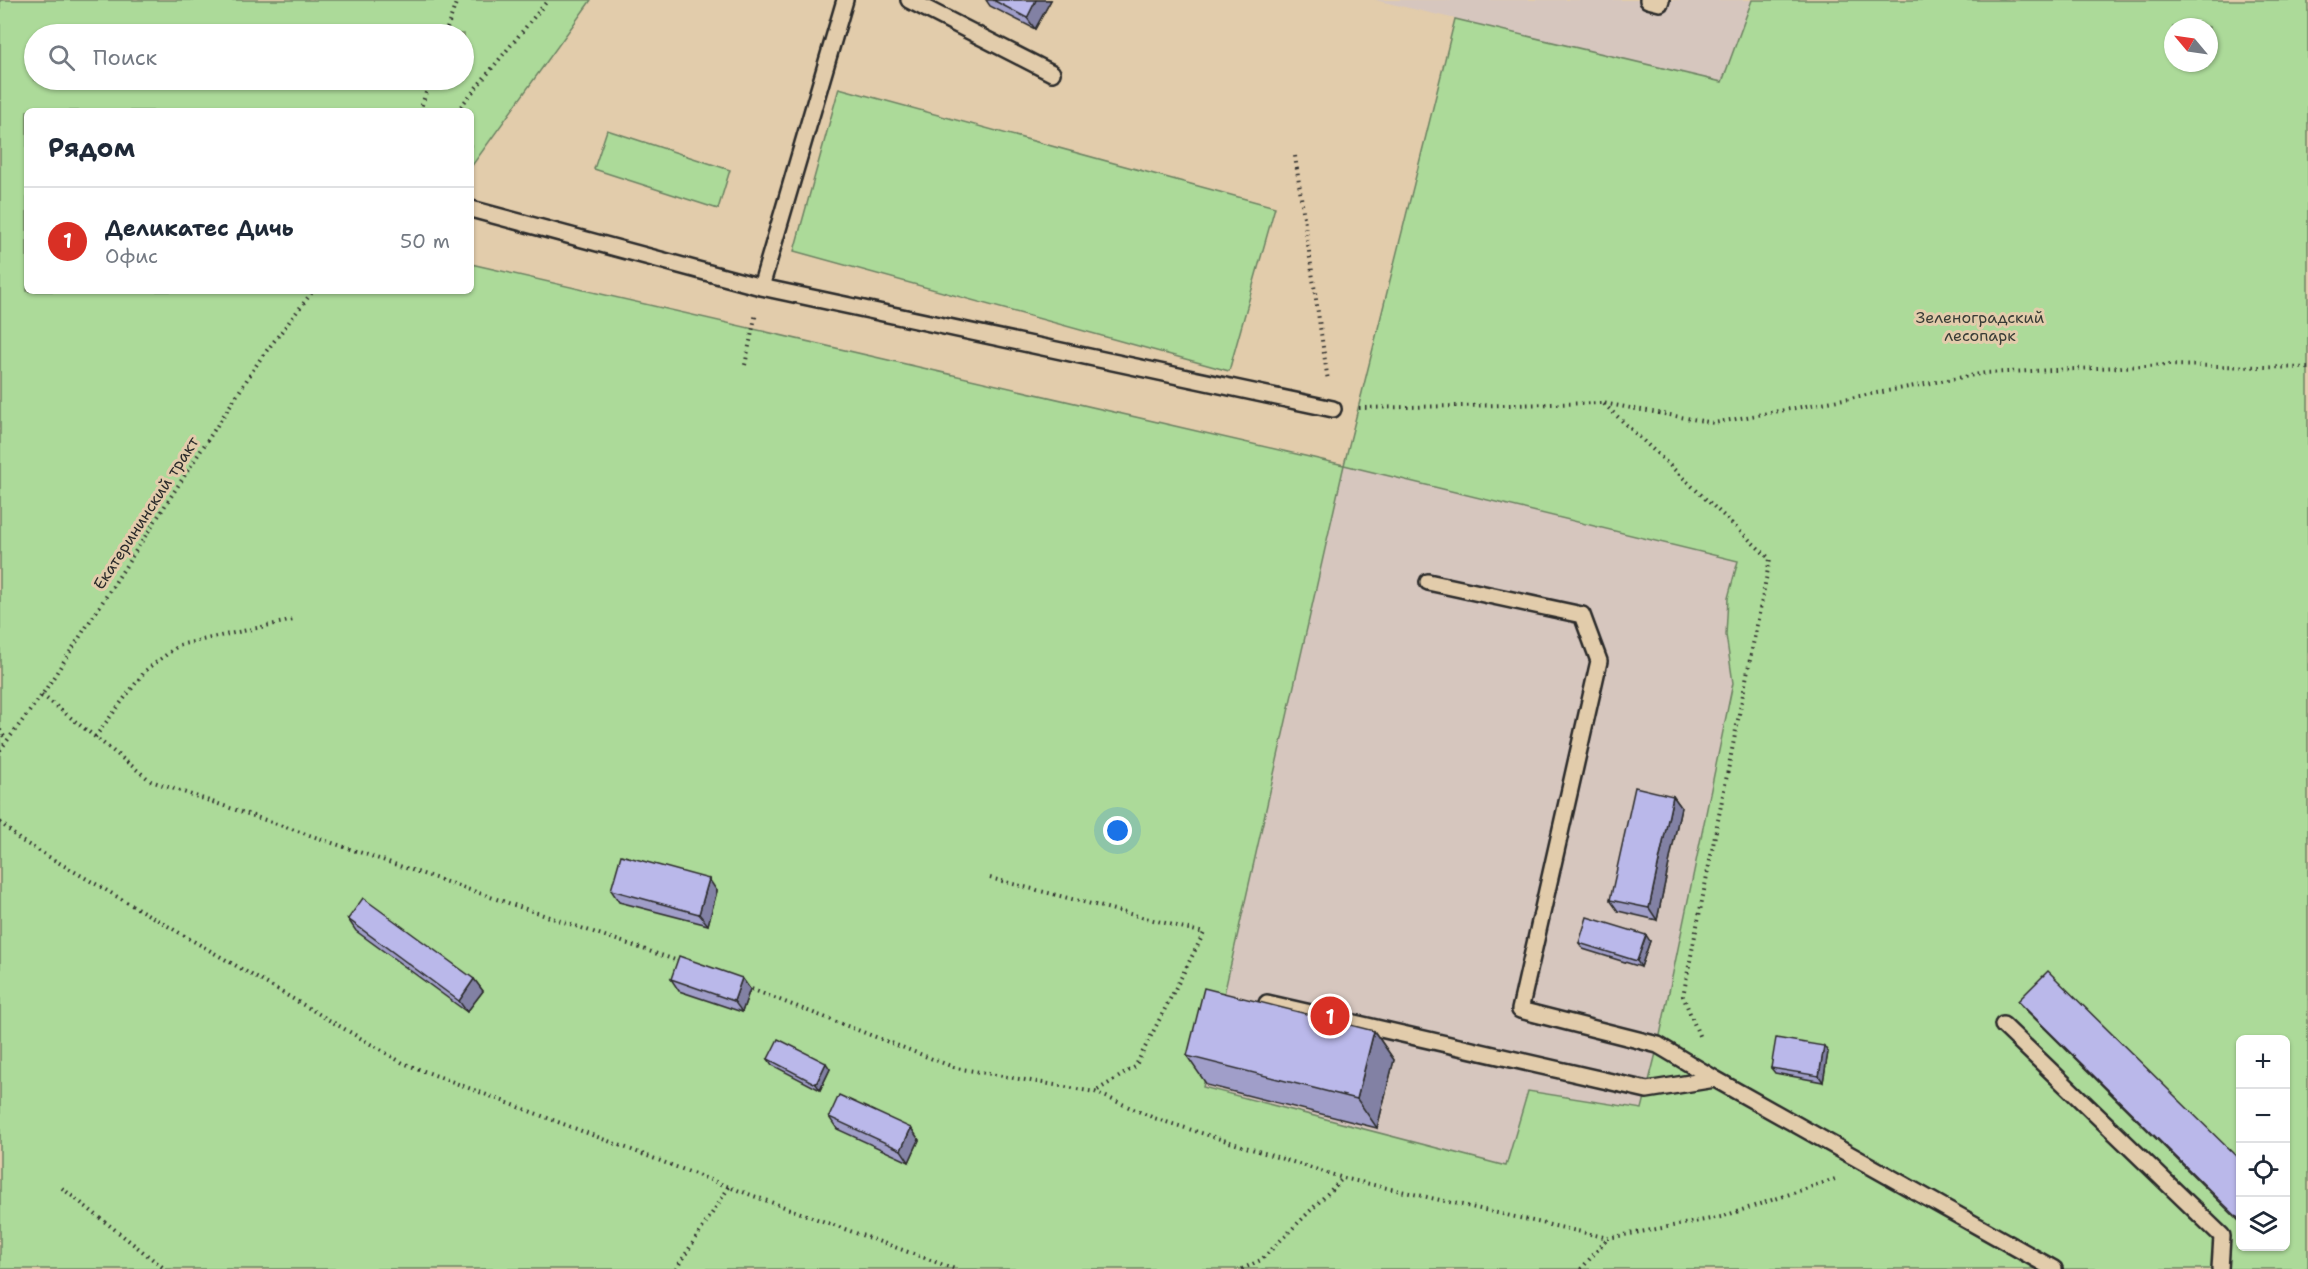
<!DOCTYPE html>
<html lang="ru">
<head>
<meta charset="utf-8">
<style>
	body { margin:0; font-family:"Shantell Sans",sans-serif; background:#f2f2f3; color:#1f2937 }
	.controls { position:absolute; right:18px; bottom:18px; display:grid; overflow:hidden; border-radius:9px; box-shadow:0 2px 4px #0004 }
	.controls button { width:54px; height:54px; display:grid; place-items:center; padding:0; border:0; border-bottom:2px solid #e0e1e3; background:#fff; color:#1f2937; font:30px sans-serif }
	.compass { position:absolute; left:2164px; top:18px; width:54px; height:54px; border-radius:50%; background:#fff; box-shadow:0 2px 4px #0004; rotate:299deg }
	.you { position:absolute; left:1118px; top:831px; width:21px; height:21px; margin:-15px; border:4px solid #fff; border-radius:50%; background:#1a73e8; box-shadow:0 0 0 9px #1a73e833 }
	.badge { display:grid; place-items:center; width:39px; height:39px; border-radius:50%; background:#d93025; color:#fff; font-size:20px; font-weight:700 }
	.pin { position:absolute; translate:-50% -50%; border:3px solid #fff; box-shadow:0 2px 6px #0006 }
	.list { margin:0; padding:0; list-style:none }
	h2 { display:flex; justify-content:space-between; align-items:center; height:78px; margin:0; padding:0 24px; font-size:26px }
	h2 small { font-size:20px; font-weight:400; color:#747a83 }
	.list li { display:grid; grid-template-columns:39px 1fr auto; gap:18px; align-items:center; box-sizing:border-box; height:108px; padding:0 24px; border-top:2px solid #e0e1e3 }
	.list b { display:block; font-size:22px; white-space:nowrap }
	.list p { margin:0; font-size:20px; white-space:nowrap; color:#747a83 }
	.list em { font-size:20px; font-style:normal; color:#747a83 }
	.icon { flex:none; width:33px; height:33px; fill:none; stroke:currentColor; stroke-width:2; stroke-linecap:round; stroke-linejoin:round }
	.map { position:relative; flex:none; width:2308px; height:1269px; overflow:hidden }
	.search { position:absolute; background:#fff; box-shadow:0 2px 4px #0004; left:24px; top:24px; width:450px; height:66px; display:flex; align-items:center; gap:15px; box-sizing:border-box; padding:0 21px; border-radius:33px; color:#747a83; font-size:22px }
	.panel { position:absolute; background:#fff; box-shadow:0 2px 4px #0004; left:24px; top:108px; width:450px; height:186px; border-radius:9px }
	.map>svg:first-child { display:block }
	.built { fill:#d6c6be }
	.green { fill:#acda99; stroke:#6c8262; stroke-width:1.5; fill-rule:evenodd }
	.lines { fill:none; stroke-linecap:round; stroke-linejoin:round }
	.service-casing { stroke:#2b2b2b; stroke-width:20 }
	.path { stroke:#2b2b2b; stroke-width:4; stroke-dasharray:1.5 4.5; stroke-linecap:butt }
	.service { stroke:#e2ccab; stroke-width:15 }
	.wall { fill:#a09ec9; stroke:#2b2b2b; stroke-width:1.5 }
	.shaded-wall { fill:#8281a4; stroke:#2b2b2b; stroke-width:1.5 }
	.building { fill:#bab8ea; stroke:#2b2b2b; stroke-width:1.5 }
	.labels { text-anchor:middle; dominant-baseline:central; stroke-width:6; stroke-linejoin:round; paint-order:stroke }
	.park-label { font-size:16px; fill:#383c36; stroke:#e2ccab }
	.street-label { font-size:16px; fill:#2b2b2b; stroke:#e2ccab }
</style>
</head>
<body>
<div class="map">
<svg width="2308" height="1269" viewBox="0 0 2308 1269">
	<rect width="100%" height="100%" fill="#e2ccab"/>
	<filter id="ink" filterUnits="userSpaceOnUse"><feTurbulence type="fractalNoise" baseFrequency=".0167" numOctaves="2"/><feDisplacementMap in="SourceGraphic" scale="12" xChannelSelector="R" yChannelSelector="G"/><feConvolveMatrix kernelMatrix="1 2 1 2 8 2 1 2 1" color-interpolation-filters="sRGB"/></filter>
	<g filter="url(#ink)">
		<path class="built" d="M1375 0H1752L1722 82Z
			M1344 465 1757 565 1658 1045 1642 1110 1528 1091 1506 1166 1203 1087Z"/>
		<path class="green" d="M0 0H591L471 167V111H27V291H471V264L1344 465 1455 19 1722 82 1752 0H2308V1269H0ZM2173 27H2209V63H2173ZM34 34H464V80H34ZM1344 465 1738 561 1728 598 1726 635 1733 683 1658 1045 1642 1109 1528 1091 1506 1166 1203 1087ZM2240 1040H2286V1246H2240Z
			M839 88 1275 207 1229 371 794 251Z
			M607 130 730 170 718 209 594 169Z"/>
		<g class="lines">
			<g class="service-casing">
				<path id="service" d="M909 0 1052 73
					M1648 0 1660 3 1661 0
					M471 209 761 287 1333 409
					M761 287 845 0
					M1428 582 1582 615 1599 661 1520 1010 1658 1045 1715 1079
					M1267 1003 1647 1090 1715 1079 2054 1269
					M2003 1025 2222 1236 2220 1269"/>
			</g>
			<path class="path" d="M445 34 457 0
				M420 111 430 80
				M457 111 548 0
				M1295 156 1328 381
				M745 365 756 313
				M1604 404 1770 559 1683 996 1700 1038
				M1359 408 1603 403 1714 423 1985 373 2167 365 2308 368
				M42 695 151 781 681 962
				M0 730 6 740
				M95 737 145 671 179 645 293 620
				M0 750 42 695 261 358 313 291
				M0 822 20 840 403 1063 729 1187 955 1269
				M990 878 1204 933 1135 1067 1096 1091
				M746 987 956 1068 1095 1092 1154 1118 1343 1178 1608 1238 1721 1217 1838 1178
				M62 1188 165 1269
				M676 1269 729 1187
				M1242 1269 1261 1260 1343 1178
				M1581 1269 1608 1238"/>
			<use href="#service" class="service"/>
		</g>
		<path class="wall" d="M986 0H1051L1035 29 990 6Z
			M1673 796 1681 807 1657 920 1618 911 1610 900Z
			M611 890 717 891 708 925 619 902Z
			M348 919 474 979 483 991 467 1012 356 931Z
			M1650 941 1641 967 1583 949 1579 943Z
			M742 978 750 989 742 1012 679 991 671 979Z
			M2018 1001 2241 1161V1223L2023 1007Z
			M1374 1031 1394 1060 1377 1128 1207 1085 1187 1056Z
			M1828 1052 1823 1082 1775 1073 1771 1068Z
			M768 1059 830 1069 820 1090 772 1065Z
			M829 1117 911 1128 919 1140 909 1162 837 1129Z"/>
		<path class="shaded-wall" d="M1036 0H1051L1035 29 1027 18Z
			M1673 796 1681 807 1657 920 1649 908Z
			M709 879 717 891 708 925 699 914Z
			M1646 935 1650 941 1641 967 1637 961Z
			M742 978 750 989 742 1012 734 1001Z
			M474 979 483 991 467 1012 459 1001Z
			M1374 1031 1394 1060 1377 1128 1357 1099Z
			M1824 1046 1828 1052 1823 1082 1819 1076Z
			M826 1063 830 1069 820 1090 816 1084Z
			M911 1128 919 1140 909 1162 901 1150Z"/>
		<path class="building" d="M993 0H1036L1027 18Z
			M1635 787 1673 796 1649 908 1610 900Z
			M621 855 709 879 699 914 611 890Z
			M363 898 474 979 459 1001 348 919Z
			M1587 917 1646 935 1637 961 1579 943Z
			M679 956 742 978 734 1001 671 979Z
			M2048 971 2241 1161V1221L2018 1001Z
			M1204 988 1374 1031 1357 1099 1187 1056Z
			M1776 1038 1824 1046 1819 1076 1771 1068Z
			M778 1039 826 1063 816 1084 768 1059Z
			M839 1095 911 1128 901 1150 829 1117Z"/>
	</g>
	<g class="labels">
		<g class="park-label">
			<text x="1980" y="317">Зеленоградский<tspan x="1980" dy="18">лесопарк</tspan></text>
		</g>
		<g class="street-label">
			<text transform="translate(146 513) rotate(-57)">Екатерининский тракт</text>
		</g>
	</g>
</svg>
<div class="controls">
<button>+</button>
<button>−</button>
<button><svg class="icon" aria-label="locate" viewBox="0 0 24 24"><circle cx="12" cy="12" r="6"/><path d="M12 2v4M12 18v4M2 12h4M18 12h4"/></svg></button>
<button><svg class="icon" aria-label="layers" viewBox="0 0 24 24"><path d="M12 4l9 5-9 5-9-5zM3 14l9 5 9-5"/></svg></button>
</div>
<svg class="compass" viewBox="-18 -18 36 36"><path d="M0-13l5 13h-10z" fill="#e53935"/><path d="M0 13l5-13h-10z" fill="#747a83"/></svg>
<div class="you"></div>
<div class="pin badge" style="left:1330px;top:1016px">1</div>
<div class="search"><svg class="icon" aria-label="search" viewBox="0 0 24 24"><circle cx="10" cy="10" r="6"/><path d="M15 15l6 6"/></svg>Поиск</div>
<section class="panel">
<h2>Рядом<small></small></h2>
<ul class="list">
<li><span class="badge">1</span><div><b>Деликатес Дичь</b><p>Офис</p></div><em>50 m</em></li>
</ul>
</section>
</div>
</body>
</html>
